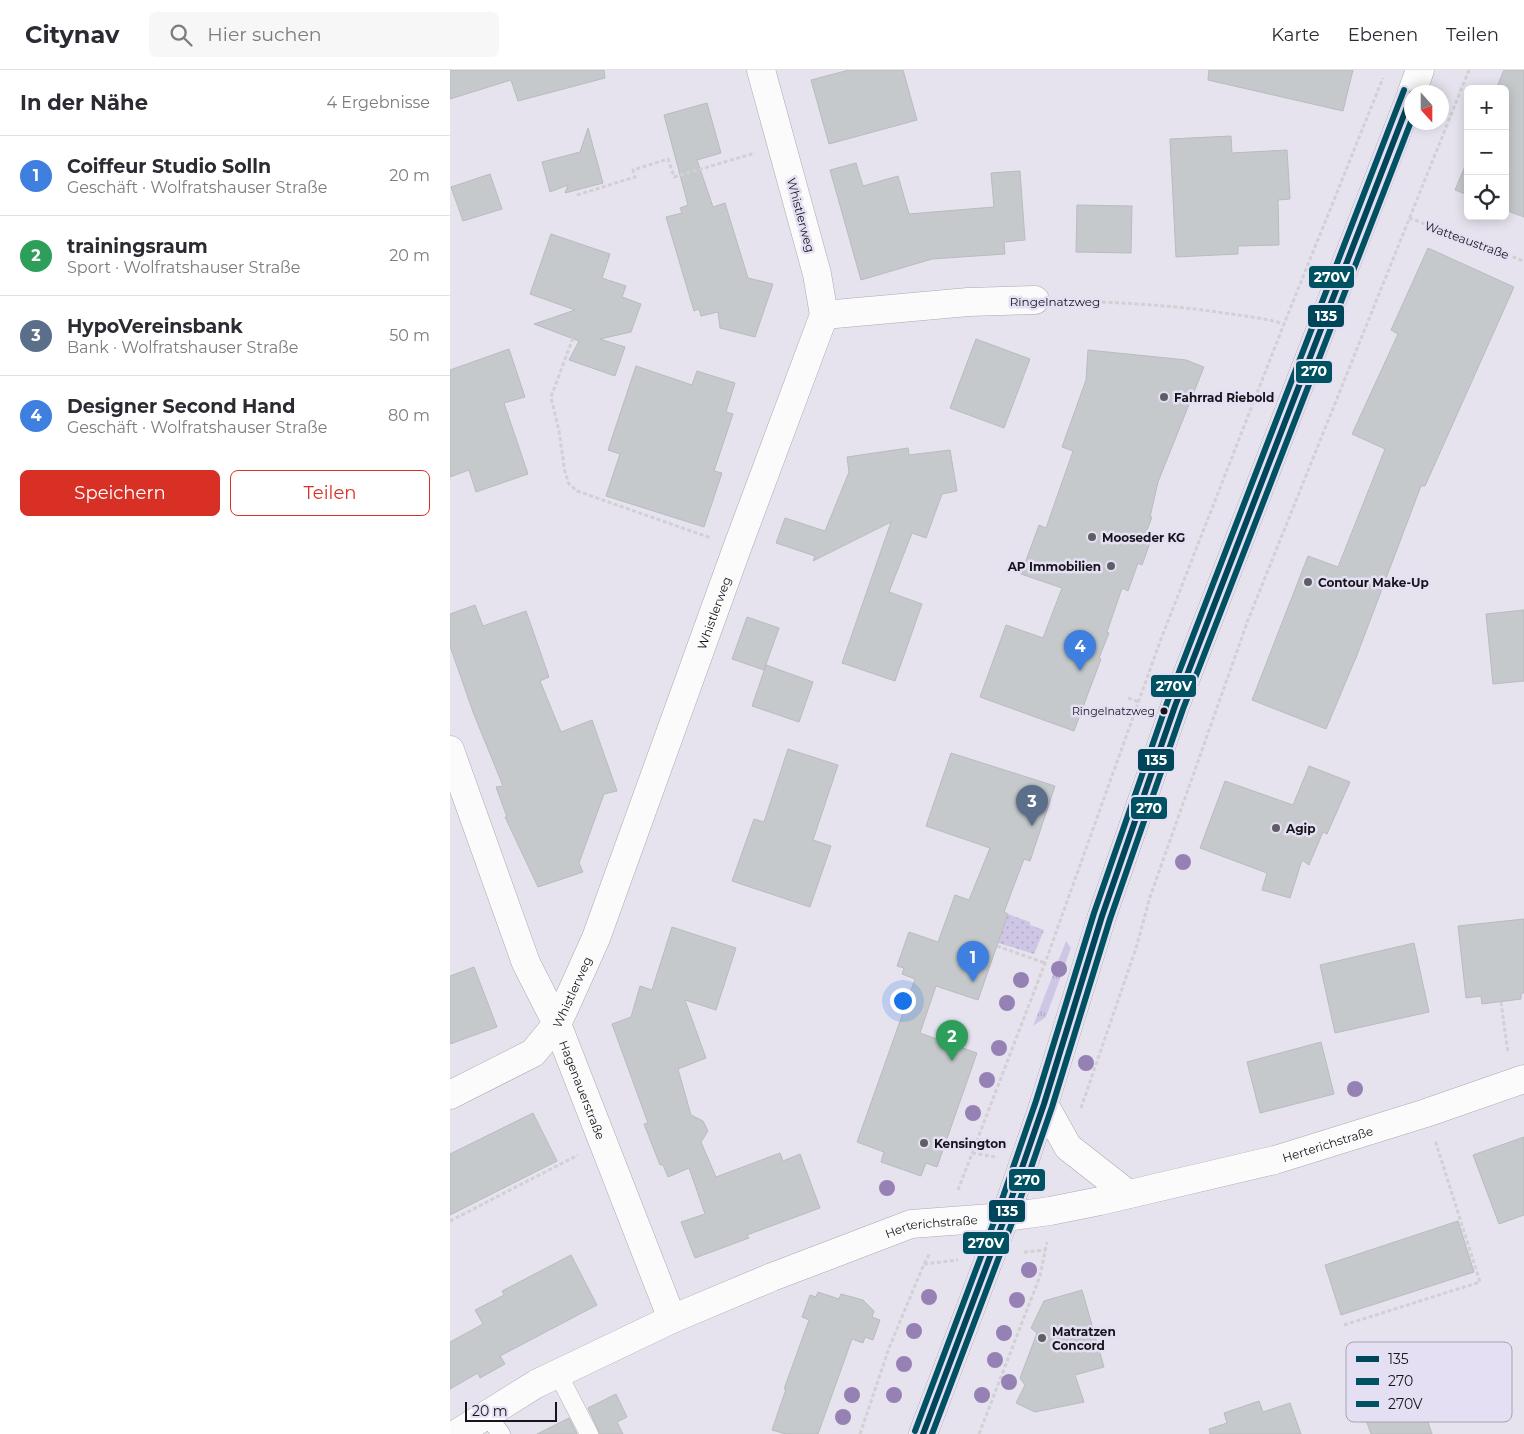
<!DOCTYPE html>
<html lang="de">
<head>
<meta charset="utf-8">
<style>
	body { margin:0; font-family:Montserrat,sans-serif; background:#f7f7f7; color:#2b2b33 }
	.controls { position:absolute; right:15px; top:15px; display:grid; overflow:hidden; border-radius:8px; box-shadow:0 2px 12px #0003 }
	.controls button { width:45px; height:45px; display:grid; place-items:center; padding:0; border:0; border-bottom:1px solid #e1e1e2; background:#fff; color:#2b2b33; font:25px sans-serif }
	.compass { position:absolute; left:954px; top:15px; width:45px; height:45px; border-radius:50%; background:#fff; box-shadow:0 2px 12px #0003; rotate:159deg }
	.scale { position:absolute; left:15px; bottom:12px; width:92px; box-sizing:border-box; padding-left:5px; border:2px solid #17151b; border-top:0; font-size:14px; line-height:18px; white-space:nowrap; color:#17151b; -webkit-text-stroke:4px #e4dff2; paint-order:stroke }
	.you { position:absolute; left:452px; top:930px; width:18px; height:18px; margin:-12px; border:4px solid #fff; border-radius:50%; background:#1a73e8; box-shadow:0 0 0 8px #1a73e833 }
	.badge { display:grid; place-items:center; width:32px; height:32px; border-radius:50%; background:#d93025; color:#fff; font-size:16px; font-weight:700 }
	.pin { position:absolute; translate:-50% -41px; filter:drop-shadow(0 1px 2px #0008) }
	.pin::after { content:''; position:absolute; top:26px; width:18px; height:15px; background:inherit; clip-path:polygon(0 0,100% 0,50% 100%) }
	.list { margin:0; padding:0; list-style:none }
	h2 { display:flex; justify-content:space-between; align-items:center; height:65px; margin:0; padding:0 20px; font-size:21px }
	h2 small { font-size:16px; font-weight:400; color:#7c7c81 }
	.list li { display:grid; grid-template-columns:32px 1fr auto; gap:15px; align-items:center; box-sizing:border-box; height:80px; padding:0 20px; border-top:1px solid #e1e1e2 }
	.list b { display:block; font-size:19px; white-space:nowrap }
	.list p { margin:0; font-size:16px; white-space:nowrap; color:#7c7c81 }
	.list em { font-size:16px; font-style:normal; color:#7c7c81 }
	.actions { display:flex; gap:10px; padding:15px 20px }
	.actions a { flex:1; padding:11px 0; border:1px solid #d93025; border-radius:8px; text-align:center; font-size:18px; color:#d93025 }
	.actions .main { background:#d93025; color:#fff }
	.icon { flex:none; width:28px; height:28px; fill:none; stroke:currentColor; stroke-width:2; stroke-linecap:round; stroke-linejoin:round }
	.map { position:relative; flex:none; width:1074px; height:1364px; overflow:hidden }
	header { display:flex; align-items:center; gap:30px; box-sizing:border-box; height:70px; padding:0 25px; background:#fff; border-bottom:1px solid #e1e1e2 }
	header strong { font-size:24px }
	nav { display:flex; gap:28px; margin-inline-start:auto; font-size:18px }
	.search { width:350px; height:45px; background:#f7f7f7; display:flex; align-items:center; gap:12px; box-sizing:border-box; padding:0 18px; border-radius:8px; color:#7c7c81; font-size:19px }
	main { display:flex }
	aside { flex:1; background:#fff }
	.map>svg:first-child { display:block }
	.grass { fill:url(#grass-tufts) }
	.garden { fill:url(#garden-dots) }
	.building { fill:#c5c9cc; stroke:#b8bbbf }
	.lines { fill:none; stroke-linecap:round; stroke-linejoin:round }
	.lane-casing { stroke:#aba9b0; stroke-width:19 }
	.street-casing { stroke:#aba9b0; stroke-width:29 }
	.secondary-casing { stroke:#aba9b0; stroke-width:29 }
	.primary-casing { stroke:#aba9b0; stroke-width:29 }
	.path { stroke:#d1d0d3; stroke-width:3; stroke-dasharray:4 2.5; stroke-linecap:butt }
	.lane { stroke:#fbfbfc; stroke-width:18 }
	.street { stroke:#fbfbfc; stroke-width:28 }
	.secondary { stroke:#fbfbfc; stroke-width:28 }
	.primary { stroke:#fbfbfc; stroke-width:28 }
	.bus-1-casing { stroke:#e4dff2; stroke-width:10 }
	.bus-2-casing { stroke:#e4dff2; stroke-width:10 }
	.bus-3-casing { stroke:#e4dff2; stroke-width:10 }
	.bus-1 { stroke:#00465a; stroke-width:6 }
	.bus-2 { stroke:#005262; stroke-width:6 }
	.bus-3 { stroke:#005262; stroke-width:6 }
	.tree { fill:#9581b4 }
	.poi-dot { fill:#5f5d65; stroke:#e4dff2; stroke-width:2 }
	.bus-dot { fill:#17151b; stroke:#e4dff2; stroke-width:2 }
	.labels { text-anchor:middle; dominant-baseline:central; stroke-width:5; stroke-linejoin:round; paint-order:stroke }
	.bus-label { font-size:11px; fill:#17151b; stroke:#e4dff2; text-anchor:end }
	.street-label { font-size:12px; fill:#17151b; stroke:#e4dff2 }
	.poi-label { font-size:12px; font-weight:bold; fill:#17151b; stroke:#e4dff2; text-anchor:start }
	.key { fill:#e4dff2; stroke:#a6a2b2; stroke-width:1 }
	.key-label { font-size:14px; fill:#17151b }
	.line-badge { stroke:#e4dff2; stroke-width:2 }
	.badge-label { font-size:14px; text-anchor:middle; font-weight:bold; fill:#fff }
</style>
</head>
<body>
<header>
<strong>Citynav</strong>
<div class="search"><svg class="icon" aria-label="search" viewBox="0 0 24 24"><circle cx="10" cy="10" r="6"/><path d="M15 15l6 6"/></svg>Hier suchen</div>
<nav><a>Karte</a><a>Ebenen</a><a>Teilen</a></nav>
</header>
<main>
<aside>
<h2>In der Nähe<small>4 Ergebnisse</small></h2>
<ul class="list">
<li><span class="badge" style="background:#3f7fe0">1</span><div><b>Coiffeur Studio Solln</b><p>Geschäft · Wolfratshauser Straße</p></div><em>20 m</em></li>
<li><span class="badge" style="background:#2e9e5b">2</span><div><b>trainingsraum</b><p>Sport · Wolfratshauser Straße</p></div><em>20 m</em></li>
<li><span class="badge" style="background:#5c6f8a">3</span><div><b>HypoVereinsbank</b><p>Bank · Wolfratshauser Straße</p></div><em>50 m</em></li>
<li><span class="badge" style="background:#3f7fe0">4</span><div><b>Designer Second Hand</b><p>Geschäft · Wolfratshauser Straße</p></div><em>80 m</em></li>
</ul>
<div class="actions"><a class="main">Speichern</a><a>Teilen</a></div>
</aside>
<div class="map">
<svg width="1074" height="1364" viewBox="0 0 1074 1364">
	<defs>
		<pattern id="grass-tufts" width="24" height="20" patternUnits="userSpaceOnUse" patternTransform="scale(1.25)"><rect width="24" height="20" fill="#cfc6e6"/><path d="M3 7l-1-3M5 7V3M7 7l1-3M15 17l-1-3M17 17v-4M19 17l1-3" fill="none" stroke="#b1a9c5"/></pattern>
		<pattern id="garden-dots" width="8" height="8" patternUnits="userSpaceOnUse" patternTransform="scale(1.25)"><rect width="8" height="8" fill="#cfc6e6"/><path d="M2 2h.1M6 6h.1" fill="none" stroke="#b1a9c5" stroke-width="1.8" stroke-linecap="round"/></pattern>
	</defs>
	<rect width="100%" height="100%" fill="#e6e3ee"/>
	<path class="grass" d="M616 871 621 878 596 947 583 956Z"/>
	<path class="garden" d="M558 844 580 852V855L594 860 584 884 548 873Z"/>
	<path class="building" d="M0 0H154L155 8 68 31 61 10 0 29Z
		M399 0H453L467 50 379 74 361 10Z
		M759 0H903L893 41 758 10Z
		M1054 0H1074V147L1055 140V19H1046Z
		M257 33 271 83 247 90 263 137 275 133 298 208 323 214 305 267 270 258 268 242 251 246 249 239 244 241 216 147 232 143 230 138 238 135 214 45Z
		M138 58 153 113 115 123 118 115 100 122 92 92 130 82Z
		M781 66 782 83 837 80 840 129 828 130 829 175 788 176V184L726 187 720 69Z
		M1018 89V125L1005 120Z
		M406 93 413 116 448 106 459 144 544 137 541 103 570 101 575 170 554 172 555 184 482 189 411 210 380 100Z
		M40 104 52 139 13 151 1 117Z
		M627 135 682 136 681 183 626 182Z
		M101 164 160 184 152 208 176 216 172 227 191 234 181 262 150 269 175 277 165 306 119 290 129 271 84 254 125 240 80 224Z
		M978 178 1064 217 975 416H971L907 585 876 659 802 630 858 486 888 497 935 379 902 364 948 264 941 260Z
		M526 269 580 289 554 358 500 338Z
		M59 279 75 327 54 333 78 404 26 422 19 400 0 407V300Z
		M638 280 736 290 754 297 708 412 700 447H702L694 468 701 470 692 495 688 493 678 521 672 518 657 562 659 563 649 588 651 589 624 661 530 627 556 555 593 568 612 518 571 504 589 455 596 458 623 381 612 377 636 310Z
		M186 296 242 315 247 301 285 313 276 342 283 344 264 401 272 403 254 457 156 426 170 384 158 380Z
		M458 378 459 385 500 380 507 421 492 424 476 468 462 463 439 522 472 534 445 611 392 593 441 452 363 491 365 486 326 473 335 448 375 461 399 402 397 387Z
		M25 535 33 556 76 541 99 607 90 611 111 662 142 650 167 721 154 724 129 793 133 802 88 817 55 747H57L46 717 53 716 23 642 0 576V544Z
		M1074 540V611L1043 614 1036 544Z
		M297 547 329 558 314 600 282 589Z
		M316 595 363 612 349 652 302 636Z
		M338 679 388 695 363 770 381 776 360 837 282 811 304 749 314 752Z
		M501 683 605 716 580 791 574 789 554 842 558 844 528 930 486 916 470 963 527 983 487 1097 476 1093 471 1106 431 1092 434 1082 407 1072 465 909 452 904 454 898 447 896 459 862 488 872 505 825 519 830 540 778 476 756Z
		M859 696 900 712 877 764 873 762 859 795 852 790 840 828 812 820 817 803 750 778 775 711 843 735Z
		M1074 849V923H1071V929L1032 934 1031 926 1016 928 1008 856Z
		M222 857 286 878 266 940 235 930 256 988 228 999 241 1045 253 1051 258 1061 251 1072 266 1107 330 1083 333 1091 350 1084 370 1138 297 1165 299 1168 245 1188 231 1152 255 1144 239 1098 218 1107 213 1095H210L194 1054 198 1053 162 954 181 947 190 916 202 920Z
		M964 873 979 942 885 963 870 895Z
		M24 897 47 957 0 974V906Z
		M871 972 884 1024 810 1043 797 992Z
		M83 1043 107 1091 0 1145V1084Z
		M1074 1067V1145L1049 1154 1023 1085Z
		M1008 1151 1024 1202 891 1245 875 1195Z
		M121 1185 147 1235 50 1286 55 1294 30 1308 28 1303 0 1319V1272L33 1254 25 1240 54 1225 52 1221Z
		M632 1220 654 1297 625 1305 634 1332 585 1342 566 1333 575 1315 570 1308 587 1263 581 1258 594 1231Z
		M368 1222 389 1229 391 1224 413 1230 424 1241 422 1247 430 1250 423 1270 415 1267 413 1273 402 1269 368 1364H336L322 1360 336 1319H334L359 1250 352 1247 360 1225 366 1227Z
		M940 1323 945 1336 970 1327 982 1364H921L910 1333Z
		M166 1324 177 1347 167 1352 173 1364H150L138 1338Z
		M809 1331 813 1342 840 1333 851 1364H760L759 1359 777 1353 774 1343Z
		M119 1348 127 1364H87Z"/>
	<g class="lines">
		<g class="lane-casing">
			<path id="lane" d="M108 1304 139 1364
				M37 1345 51 1364"/>
		</g>
		<g class="street-casing">
			<g id="street">
				<path d="M374 245 518 232 585 230"/>
				<path id="s1" d="M0 680 76 893 107 954 222 1249"/>
				<path id="s2" d="M0 1025 83 983 107 954 115 937 146 868 287 478 374 245 367 204 311 0"/>
				<path id="s3" d="M6 1364 86 1314 222 1249 322 1207 461 1154 555 1147"/>
			</g>
		</g>
		<g class="secondary-casing">
			<g id="secondary">
				<path d="M594 1034 618 1077 678 1124"/>
				<path id="s4" d="M555 1147 600 1141 650 1131 825 1090 976 1043 1074 1009"/>
			</g>
		</g>
		<g class="primary-casing">
			<path id="primary" d="M962 22 970 0
				M473 1364 555 1147 594 1034 652 846 725 636 962 23"/>
		</g>
		<path class="path" d="M127 125 185 107 183 100 218 89 224 107 305 83
			M959 148 1074 191
			M613 231C667 232 721 235 774 243 794 246 815 248 834 254
			M123 268 101 327 109 361 115 402 119 414 127 421 261 468
			M678 628 689 632
			M547 876 595 893
			M1051 932 1058 983
			M631 1038 686 878 700 827 798 550 1019 0
			M522 1083 545 1087
			M508 1120 595 893 711 569 834 254 933 8
			M0 1151 128 1085
			M574 1182 596 1180
			M474 1194 508 1190
			M894 1255 1030 1212 985 1070
			M410 1364 439 1278 474 1194 480 1183
			M529 1364 590 1206 597 1172"/>
		<use href="#lane" class="lane"/>
		<use href="#street" class="street"/>
		<use href="#secondary" class="secondary"/>
		<use href="#primary" class="primary"/>
		<g class="bus-1-casing">
			<path id="bus-1" d="M473 1364 555 1147 594 1034 652 846 725 636 962 24"/>
		</g>
		<g class="bus-2-casing">
			<path id="bus-2" d="M482 1364 563 1150 602 1037 660 849 733 639 962 49"/>
		</g>
		<g class="bus-3-casing">
			<path id="bus-3" d="M465 1361 547 1144 586 1031 644 843 717 633 954 20"/>
		</g>
		<use href="#bus-1" class="bus-1"/>
		<use href="#bus-2" class="bus-2"/>
		<use href="#bus-3" class="bus-3"/>
	</g>
	<g class="tree">
		<circle cx="733" cy="792" r="8"/>
		<circle cx="609" cy="899" r="8"/>
		<circle cx="571" cy="910" r="8"/>
		<circle cx="557" cy="933" r="8"/>
		<circle cx="549" cy="978" r="8"/>
		<circle cx="636" cy="993" r="8"/>
		<circle cx="537" cy="1010" r="8"/>
		<circle cx="905" cy="1019" r="8"/>
		<circle cx="523" cy="1043" r="8"/>
		<circle cx="437" cy="1118" r="8"/>
		<circle cx="579" cy="1200" r="8"/>
		<circle cx="479" cy="1227" r="8"/>
		<circle cx="567" cy="1230" r="8"/>
		<circle cx="464" cy="1261" r="8"/>
		<circle cx="554" cy="1263" r="8"/>
		<circle cx="545" cy="1290" r="8"/>
		<circle cx="454" cy="1294" r="8"/>
		<circle cx="559" cy="1312" r="8"/>
		<circle cx="402" cy="1325" r="8"/>
		<circle cx="444" cy="1325" r="8"/>
		<circle cx="532" cy="1325" r="8"/>
		<circle cx="393" cy="1347" r="8"/>
	</g>
	<g class="poi-dot">
		<circle cx="714" cy="327" r="5"/>
		<circle cx="642" cy="467" r="5"/>
		<circle cx="661" cy="496" r="5"/>
		<circle cx="858" cy="512" r="5"/>
		<circle cx="826" cy="758" r="5"/>
		<circle cx="474" cy="1073" r="5"/>
		<circle cx="592" cy="1268" r="5"/>
	</g>
	<circle class="bus-dot" cx="714" cy="641" r="4.5"/>
	<g class="labels">
		<g class="bus-label">
			<text x="705" y="641">Ringelnatzweg</text>
		</g>
		<g class="street-label">
			<text transform="translate(351 145) rotate(75)">Whistlerweg</text>
			<text transform="translate(1017 170) rotate(20)">Watteaustraße</text>
			<text x="605" y="231">Ringelnatzweg</text>
			<text stroke="none"><textPath href="#s2" startOffset="571">Whistlerweg</textPath></text>
			<text stroke="none"><textPath href="#s2" startOffset="166">Whistlerweg</textPath></text>
			<text stroke="none"><textPath href="#s1" startOffset="365">Hagenauerstraße</textPath></text>
			<text stroke="none"><textPath href="#s4" startOffset="331">Herterichstraße</textPath></text>
			<text stroke="none"><textPath href="#s3" startOffset="522">Herterichstraße</textPath></text>
		</g>
		<g class="poi-label">
			<text x="724" y="327">Fahrrad Riebold</text>
			<text x="652" y="467">Mooseder KG</text>
			<text x="651" y="496" text-anchor="end">AP Immobilien</text>
			<text x="868" y="512">Contour Make-Up</text>
			<text x="836" y="758">Agip</text>
			<text x="484" y="1073">Kensington</text>
			<text x="602" y="1261">Matratzen<tspan x="602" dy="14">Concord</tspan></text>
		</g>
	</g>
	<rect x="896" y="1272" width="166" height="80" rx="8" class="key"/>
	<rect x="906" y="1286" width="23" height="6" fill="#00465a"/>
	<rect x="906" y="1308" width="23" height="7" fill="#005262"/>
	<rect x="906" y="1331" width="23" height="6" fill="#005262"/>
	<g class="key-label">
		<text x="938" y="1294">135</text>
		<text x="938" y="1316">270</text>
		<text x="938" y="1339">270V</text>
	</g>
	<g class="line-badge">
		<rect x="858" y="195" width="47" height="24" rx="5" fill="#005262"/>
		<rect x="857" y="234" width="38" height="24" rx="5" fill="#00465a"/>
		<rect x="845" y="290" width="38" height="24" rx="5" fill="#005262"/>
		<rect x="700" y="604" width="47" height="24" rx="5" fill="#005262"/>
		<rect x="687" y="678" width="38" height="24" rx="5" fill="#00465a"/>
		<rect x="680" y="726" width="38" height="24" rx="5" fill="#005262"/>
		<rect x="558" y="1098" width="38" height="24" rx="5" fill="#005262"/>
		<rect x="538" y="1129" width="38" height="24" rx="5" fill="#00465a"/>
		<rect x="512" y="1161" width="48" height="24" rx="5" fill="#005262"/>
	</g>
	<g class="badge-label">
		<text x="882" y="212">270V</text>
		<text x="876" y="251">135</text>
		<text x="864" y="306">270</text>
		<text x="724" y="621">270V</text>
		<text x="706" y="695">135</text>
		<text x="699" y="743">270</text>
		<text x="577" y="1115">270</text>
		<text x="557" y="1146">135</text>
		<text x="536" y="1178">270V</text>
	</g>
</svg>
<div class="controls">
<button>+</button>
<button>−</button>
<button><svg class="icon" aria-label="locate" viewBox="0 0 24 24"><circle cx="12" cy="12" r="6"/><path d="M12 2v4M12 18v4M2 12h4M18 12h4"/></svg></button>
</div>
<svg class="compass" viewBox="-18 -18 36 36"><path d="M0-13l5 13h-10z" fill="#e53935"/><path d="M0 13l5-13h-10z" fill="#7c7c81"/></svg>
<div class="scale">20 m</div>
<div class="you"></div>
<div class="pin badge" style="left:523px;top:912px;background:#3f7fe0">1</div>
<div class="pin badge" style="left:502px;top:991px;background:#2e9e5b">2</div>
<div class="pin badge" style="left:582px;top:756px;background:#5c6f8a">3</div>
<div class="pin badge" style="left:630px;top:601px;background:#3f7fe0">4</div>
</div>
</main>
</body>
</html>
